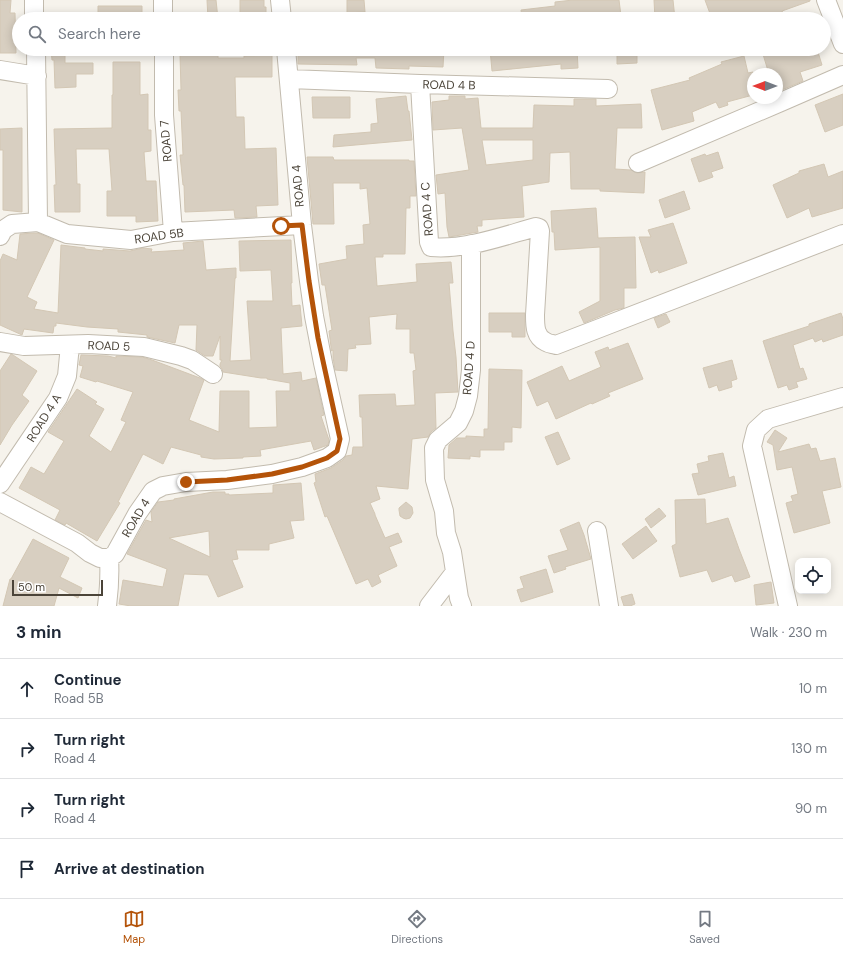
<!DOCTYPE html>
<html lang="en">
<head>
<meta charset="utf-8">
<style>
	body { margin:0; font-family:"DM Sans",sans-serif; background:#f2f2f3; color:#1f2937 }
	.controls { position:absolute; right:12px; bottom:12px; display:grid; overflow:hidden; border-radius:8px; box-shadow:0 2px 10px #0003 }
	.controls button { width:36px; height:36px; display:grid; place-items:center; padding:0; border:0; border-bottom:1px solid #e0e1e3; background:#fff; color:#1f2937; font:20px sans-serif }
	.compass { position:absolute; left:747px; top:68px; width:36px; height:36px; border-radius:50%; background:#fff; box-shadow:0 2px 10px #0003; rotate:270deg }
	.scale { position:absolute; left:12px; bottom:10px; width:91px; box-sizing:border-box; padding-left:4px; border:2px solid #4b4439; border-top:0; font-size:11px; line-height:14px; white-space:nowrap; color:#4b4439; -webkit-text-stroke:3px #fff; paint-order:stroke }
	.stop { position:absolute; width:12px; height:12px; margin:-9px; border:3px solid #b45309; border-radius:50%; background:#fff }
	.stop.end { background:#b45309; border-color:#fff; box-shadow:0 1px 4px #0008 }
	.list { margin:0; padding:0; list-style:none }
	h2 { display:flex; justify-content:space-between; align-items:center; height:52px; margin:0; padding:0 16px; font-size:17px }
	h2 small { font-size:13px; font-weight:400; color:#747a83 }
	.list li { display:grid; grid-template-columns:26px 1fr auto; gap:12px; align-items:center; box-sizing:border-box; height:60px; padding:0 16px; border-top:1px solid #e0e1e3 }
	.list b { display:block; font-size:15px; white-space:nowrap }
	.list p { margin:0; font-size:13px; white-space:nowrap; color:#747a83 }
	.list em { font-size:13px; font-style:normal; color:#747a83 }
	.icon { flex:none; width:22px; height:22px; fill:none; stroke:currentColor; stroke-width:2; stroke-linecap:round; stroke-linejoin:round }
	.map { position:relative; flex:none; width:843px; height:606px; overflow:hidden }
	.search { position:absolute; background:#fff; box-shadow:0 2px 10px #0003; left:12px; right:12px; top:12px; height:44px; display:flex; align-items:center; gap:10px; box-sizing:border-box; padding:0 14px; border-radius:22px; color:#747a83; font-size:15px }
	.sheet { height:292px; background:#fff }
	nav { display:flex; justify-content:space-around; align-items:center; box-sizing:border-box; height:56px; border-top:1px solid #e0e1e3; background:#fff; font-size:11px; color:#747a83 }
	nav a { display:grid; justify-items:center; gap:2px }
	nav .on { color:#b45309 }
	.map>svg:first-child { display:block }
	.building { fill:#d8cfc1; stroke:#d3c7b4; fill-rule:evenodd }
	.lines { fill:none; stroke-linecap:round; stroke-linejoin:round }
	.minor-casing { stroke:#c2bbae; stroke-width:20 }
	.minor { stroke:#fff; stroke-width:18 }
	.route { stroke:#b45309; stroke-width:5 }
	.labels { text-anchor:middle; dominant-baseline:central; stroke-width:3; stroke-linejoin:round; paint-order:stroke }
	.street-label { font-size:12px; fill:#4b4439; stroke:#fff }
</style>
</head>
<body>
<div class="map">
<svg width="843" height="606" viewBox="0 0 843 606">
	<rect width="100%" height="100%" fill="#f6f3ec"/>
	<path class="building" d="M0 0H11L10 13H15L16 53H0Z
		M207 0H216L218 19H208Z
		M240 0H264V7H266V19H240Z
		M347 0H364L365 12 347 13Z
		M573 0H619L621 16 583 19H522L521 10 555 6V2Z
		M654 0H673L675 19H655Z
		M705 0H810V1L782 11 785 19H753L751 13 735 19H712Z
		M98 6H142V19H98Z
		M51 49H65V63H93V74H76V87L55 88 54 60H52Z
		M298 49H444L443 67 409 66V69L376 68 375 58H356L357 65 298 64Z
		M490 49H577L578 68 561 69V64L492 71Z
		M617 49H637V63L617 64Z
		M770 49H817L822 65 800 72 803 81 777 92V74H769L762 51Z
		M218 52V58H244V56L272 55V77H235L236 117H244L245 149 276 148 278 205 256 206 257 217 235 218 234 210 185 212 184 185H183L180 155H183L181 111H179L178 90H181L180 54Z
		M744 56 748 73 753 72V95L727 102 728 105 719 108 716 102 692 112 694 121 662 130 651 90 690 80 689 78 722 64 721 62Z
		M113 62H140V95L148 94V130H151V151L144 152 146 181H156L158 221 136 222V216H107V191H112L109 149H76L77 184H80V212H55L54 185H56L54 129 112 128V95H113Z
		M843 94V125L825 132 815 105Z
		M406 96 408 111H409L412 140 333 147 334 135 371 132V124L378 123 376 99Z
		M449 96H465V99L478 98 481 128H533L534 105 574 106V99H596V106L641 104 642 128H617L615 169 631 170 637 173 645 172 644 193 600 191V189H571L570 152 550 153 549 182 522 186 524 217 482 220V226H477L478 232 449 237 447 227 445 193 438 194 436 175 469 170 462 128 433 130 432 102 449 100ZM482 140H533V160L486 165Z
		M312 97H350V118H313Z
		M22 128V212L3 210V150H0V129Z
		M718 152 723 168 711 172 713 177 699 182 691 159 705 154 706 156Z
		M307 157H333L334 160H409V161H414L416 196H410V208H406L405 254H383V257H375L377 286 417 282 416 264 451 262 453 283H449L453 331 456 357 458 392 435 393 436 428 431 432 428 437 412 439 408 489 376 486 380 499 370 503 375 514V515L385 538 398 533 402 542 389 547 397 566 378 575 381 582 372 587 368 579 356 584 327 516 325 517 314 483 316 482 315 474 331 468 343 460 346 456 352 455 353 447H363L362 417H360L359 395 395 394 396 406 415 405 413 371 416 370 414 353H410V329H396L397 314 369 317 371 344 355 345 356 348 348 349 347 371 335 370 333 357V350L331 351V347L329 331 332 330 325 285H322L319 264 347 259 346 246 364 244 363 225 370 224 367 188 360 189V183H333L334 224H313Z
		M824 164 828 177 843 171V208L812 217 809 208 787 218 773 185 799 173V171Z
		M684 191 690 209 665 218 659 200Z
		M596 208 598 238 635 237 636 288H624V308L615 310 584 323 579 312 600 301V247L555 250 554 232H552L551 211Z
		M673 223 687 263 659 273 658 270 651 273 639 237H651L648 230Z
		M34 233H38L54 240 27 297 37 302 34 309 58 313 61 245 85 248V249L103 251V249L130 251 143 248 152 249 151 252 184 250 183 243 203 241 206 270 236 268V278H235L230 361 251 360 247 301H273L271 270 240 271 239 241 291 240 292 283H291L292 306 300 305 302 326 281 328 283 374 301 372 302 381 316 378 324 415 321 416 329 440 328 445 314 450 311 441 260 450 261 456 243 457V458L214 459 201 457V455L171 447 163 464 143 454 118 502 120 503 97 541 66 523 65 525 55 520 60 510 19 488 31 467 44 474 64 441 48 432 77 389 97 402 95 404 104 409 89 436 111 452 126 422 121 420 133 392 97 381 96 382 80 377 83 366 79 365 81 355 108 356 116 358V356L142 357 152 360 200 378 204 380 189 420 219 432 220 391H249V428L277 427 276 391H290V383L267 379V378H261L223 372 222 369 220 366V364L222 360H220V336L213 356H205L196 350 197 325H179L175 343 147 337V335L118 332V329L87 327 56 323V326H54L53 333 24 329 22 335 0 325V261L3 254 17 260 20 234Z
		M489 313H525V337H512V332H489Z
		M841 313 843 319V335L823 342 822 339 815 342 813 338 793 345 800 369 803 368 807 379 796 382 798 387 789 390 787 385 778 388 763 341 809 326V324Z
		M666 314 670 322 658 328 654 318Z
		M628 343 643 379 608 393 610 396 592 404 591 403 556 419 548 401 537 406 527 382 562 366 569 381 601 367 595 352 608 347 609 350Z
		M11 354 13 355 37 371 22 395 29 401 12 425 0 445V371Z
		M732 360 737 379 731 381 732 387 719 391 717 385 709 388 703 368Z
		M489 369 522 370 521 428 512 427V442H504V450H480V457L470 456V459L448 458 449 445 457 438H466V436L484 437V429H488Z
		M775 430 787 438 778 452 809 444 811 449 816 448 820 461 835 458 841 487 822 491 830 523 794 533 786 503 793 501 791 496 798 494 792 467 777 470 773 445 767 442Z
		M558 432 570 459 557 465 545 437Z
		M723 453 729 478 734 476 736 486 698 495 692 474 699 473 697 464 709 461 708 456Z
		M301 483 304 520 290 521 294 538 269 544V550H236L238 559 232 560 243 587 218 597 208 575 184 574 178 606H131L119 604 123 580 163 587 167 569 127 554 146 520 152 522 151 512 158 502 174 500V499L213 492H225V494H229V495L273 493V485ZM209 531 210 557 169 538Z
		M705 499 706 524 728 518 739 549 750 577 735 582 732 575 712 582 707 570 680 577 672 546 676 544 675 500Z
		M406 502 412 507 413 513 410 518 406 519 403 518 400 516 399 510V508Z
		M659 508 666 516 651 528 645 519Z
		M579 522 584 535 591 559 565 567 566 569 554 573 548 556 568 550 560 530Z
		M646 526 657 541 633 559 622 544Z
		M33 539 69 558 60 577 82 588 78 598 59 588 54 606H3L10 579H11Z
		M546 569 553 592 521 602 517 590 524 588 520 577Z
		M771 582 774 603 756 605 754 585Z
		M632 594 635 604 630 606H624L621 597Z"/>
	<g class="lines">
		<g class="minor-casing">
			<path id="minor" d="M34 0V19
				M163 0V19
				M280 0 282 19
				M826 0 843 44
				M36 49 38 222
				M164 49V115L173 232
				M0 70 37 76
				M289 79 420 84 608 89
				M420 84 429 242 431 247C466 250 503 236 536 227L539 228 540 231 535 315C535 326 535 337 546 342 549 344 553 344 556 345L843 234
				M638 163 781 102 843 75
				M0 236 3 230 12 224 38 222 67 234 131 240 173 232 302 225
				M0 342 24 346 88 344 144 347 181 356 192 360 213 374
				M0 484 58 398 67 376 70 345
				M0 502 77 543 90 553 100 558H109L115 554 137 514 153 491 163 486 186 482 227 480 272 474 302 467 327 458 337 451 340 439 323 363 314 316 309 281 302 225 286 49
				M597 531 609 606
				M107 606C109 590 110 574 109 558
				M429 606 455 572
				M462 606 459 598 452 552 446 533 444 511 435 480 434 448 438 440 458 423 464 411 468 396 471 370V244
				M788 606 752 446 756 430 768 419 843 397"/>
		</g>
		<use href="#minor" class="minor"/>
	</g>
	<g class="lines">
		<path class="route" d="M186 482 227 480 272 474 302 467 327 458 337 451 340 439 318 338 309 281 302 225 281 226"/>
	</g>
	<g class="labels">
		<g class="street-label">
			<text transform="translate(449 85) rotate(1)">ROAD 4 B</text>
			<text transform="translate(166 141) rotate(-95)">ROAD 7</text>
			<text transform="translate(298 186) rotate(-95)">ROAD 4</text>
			<text transform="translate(427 209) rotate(-94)">ROAD 4 C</text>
			<text transform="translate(159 236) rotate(-8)">ROAD 5B</text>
			<text transform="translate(109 346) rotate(2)">ROAD 5</text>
			<text transform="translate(469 368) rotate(-86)">ROAD 4 D</text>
			<text transform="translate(44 418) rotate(-58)">ROAD 4 A</text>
			<text transform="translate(136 518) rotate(-59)">ROAD 4</text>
		</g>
	</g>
</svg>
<div class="controls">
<button><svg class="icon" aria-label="locate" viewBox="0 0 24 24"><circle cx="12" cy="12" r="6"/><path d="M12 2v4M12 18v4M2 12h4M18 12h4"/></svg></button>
</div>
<svg class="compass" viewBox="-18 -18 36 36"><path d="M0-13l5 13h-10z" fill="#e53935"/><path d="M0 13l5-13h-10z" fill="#747a83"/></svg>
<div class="scale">50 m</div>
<div class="stop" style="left:281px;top:226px"></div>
<div class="stop end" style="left:186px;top:482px"></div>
<div class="search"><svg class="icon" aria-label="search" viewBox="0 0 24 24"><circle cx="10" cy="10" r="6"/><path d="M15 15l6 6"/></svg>Search here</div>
</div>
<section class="sheet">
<h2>3 min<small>Walk · 230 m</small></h2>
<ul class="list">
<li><svg class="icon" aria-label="ahead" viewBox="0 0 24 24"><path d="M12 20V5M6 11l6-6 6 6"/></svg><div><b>Continue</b><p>Road 5B</p></div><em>10 m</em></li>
<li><svg class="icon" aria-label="right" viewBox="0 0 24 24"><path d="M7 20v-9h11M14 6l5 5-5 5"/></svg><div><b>Turn right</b><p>Road 4</p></div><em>130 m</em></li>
<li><svg class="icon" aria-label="right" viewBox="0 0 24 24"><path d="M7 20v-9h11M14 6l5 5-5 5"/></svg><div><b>Turn right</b><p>Road 4</p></div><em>90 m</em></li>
<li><svg class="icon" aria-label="arrive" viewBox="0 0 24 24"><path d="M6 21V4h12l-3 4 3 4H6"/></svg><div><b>Arrive at destination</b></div></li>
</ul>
</section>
<nav>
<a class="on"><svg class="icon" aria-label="map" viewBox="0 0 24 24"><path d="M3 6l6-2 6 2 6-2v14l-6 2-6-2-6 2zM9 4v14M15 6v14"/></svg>Map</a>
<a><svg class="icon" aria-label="directions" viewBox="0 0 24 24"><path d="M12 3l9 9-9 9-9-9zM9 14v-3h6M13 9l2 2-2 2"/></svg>Directions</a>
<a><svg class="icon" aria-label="saved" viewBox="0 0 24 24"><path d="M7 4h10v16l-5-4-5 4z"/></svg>Saved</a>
</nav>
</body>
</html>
